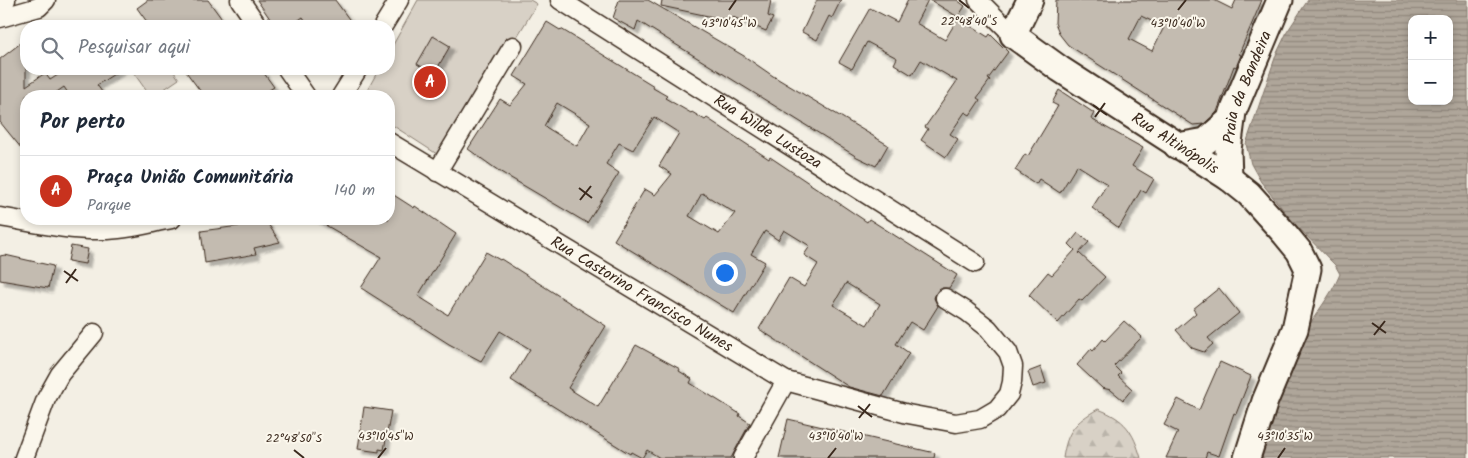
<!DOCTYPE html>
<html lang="pt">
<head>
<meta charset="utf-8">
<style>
	body { margin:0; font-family:Kalam,sans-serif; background:#f2f2f3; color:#1f2937 }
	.controls { position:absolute; right:15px; top:15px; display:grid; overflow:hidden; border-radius:10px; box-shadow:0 2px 8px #0003 }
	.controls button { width:45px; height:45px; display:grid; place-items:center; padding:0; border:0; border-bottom:1px solid #e0e1e3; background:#fff; color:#1f2937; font:25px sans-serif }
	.you { position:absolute; left:724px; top:272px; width:18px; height:18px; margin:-12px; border:4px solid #fff; border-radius:50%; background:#1a73e8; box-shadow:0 0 0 8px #1a73e833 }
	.badge { display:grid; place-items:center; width:32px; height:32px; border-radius:50%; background:#c8321e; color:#fff; font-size:16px; font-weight:700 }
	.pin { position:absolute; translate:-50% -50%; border:2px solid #fff; box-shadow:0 1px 5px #0006 }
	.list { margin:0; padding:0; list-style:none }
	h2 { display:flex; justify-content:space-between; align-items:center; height:65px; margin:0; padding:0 20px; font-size:21px }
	h2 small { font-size:16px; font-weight:400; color:#747a83 }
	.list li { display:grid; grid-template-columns:32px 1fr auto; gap:15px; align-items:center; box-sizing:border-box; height:70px; padding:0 20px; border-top:1px solid #e0e1e3 }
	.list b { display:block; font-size:19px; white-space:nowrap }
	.list p { margin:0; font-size:16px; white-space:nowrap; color:#747a83 }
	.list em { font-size:16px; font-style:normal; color:#747a83 }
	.icon { flex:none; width:28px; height:28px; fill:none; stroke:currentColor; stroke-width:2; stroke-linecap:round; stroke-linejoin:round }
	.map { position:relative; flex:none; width:1468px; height:458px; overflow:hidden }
	.search { position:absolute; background:#fff; box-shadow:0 2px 8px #0003; left:20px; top:20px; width:375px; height:55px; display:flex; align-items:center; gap:12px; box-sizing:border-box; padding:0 18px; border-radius:20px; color:#747a83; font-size:19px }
	.panel { position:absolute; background:#fff; box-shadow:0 2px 8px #0003; left:20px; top:90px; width:375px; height:135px; border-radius:20px }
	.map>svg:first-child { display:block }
	.green { fill:#d8d1c6; stroke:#8a7e72 }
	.forest { fill:url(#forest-firs); stroke:#8a7e72 }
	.water { fill:url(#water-rules); stroke:#817468; fill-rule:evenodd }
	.building { fill:#c3bbb0; stroke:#3b2a1e; fill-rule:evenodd; filter:url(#shadow) }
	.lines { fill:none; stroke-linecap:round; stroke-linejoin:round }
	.minor-casing { stroke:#3b2a1e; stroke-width:21 }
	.secondary-casing { stroke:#3b2a1e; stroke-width:29 }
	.minor { stroke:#fbf7ec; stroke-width:18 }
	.secondary { stroke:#fbf7ec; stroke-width:25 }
	.ticks { fill:none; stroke:#3b2a1e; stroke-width:2 }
	.labels { text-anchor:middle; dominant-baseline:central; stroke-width:4; stroke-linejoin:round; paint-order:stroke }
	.street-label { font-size:16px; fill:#3b2a1e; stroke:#fbf7ec }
	.ticks-label { font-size:12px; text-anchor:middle; fill:#3b2a1e; stroke:#fbf7ec; stroke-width:4; stroke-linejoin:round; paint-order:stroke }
</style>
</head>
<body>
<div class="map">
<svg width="1468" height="458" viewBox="0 0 1468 458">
	<defs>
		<pattern id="forest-firs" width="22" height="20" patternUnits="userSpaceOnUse" patternTransform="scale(1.25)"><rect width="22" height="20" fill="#d8d1c6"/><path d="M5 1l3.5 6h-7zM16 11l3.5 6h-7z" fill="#bab4aa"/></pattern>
		<pattern id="water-rules" width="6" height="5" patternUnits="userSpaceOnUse" patternTransform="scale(1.25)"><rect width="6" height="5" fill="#afa69a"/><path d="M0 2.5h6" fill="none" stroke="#90877d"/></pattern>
		<filter id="shadow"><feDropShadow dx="4.5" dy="4.5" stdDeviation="1" flood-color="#0004"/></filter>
	</defs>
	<rect width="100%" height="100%" fill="#f3efe4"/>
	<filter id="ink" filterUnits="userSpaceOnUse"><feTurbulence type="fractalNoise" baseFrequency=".02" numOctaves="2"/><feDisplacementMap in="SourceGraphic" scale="10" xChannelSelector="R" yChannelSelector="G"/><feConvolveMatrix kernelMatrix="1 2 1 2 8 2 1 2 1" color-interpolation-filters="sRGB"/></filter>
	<g filter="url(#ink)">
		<path class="green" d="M418 0H530L537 4 443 158 389 123V96H364L379 69H389V52Z
			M131 69H172L179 79 154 96H150Z"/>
		<path class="forest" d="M1098 409C1125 419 1133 431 1141 458H1063C1067 431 1075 422 1098 409Z"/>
		<path class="water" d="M1308 0H1468V458H1262C1274 417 1285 376 1303 337 1313 315 1331 297 1340 274L1335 265 1293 222 1261 182 1251 164 1246 144 1276 55 1287 32ZM1412 19H1449V101H1412Z"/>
		<path class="building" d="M148 0H208L227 26H150L137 8Z
			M257 0H335L354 26H309L303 17 290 26H275Z
			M619 0H648L744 56 773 76 888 145 876 166 857 157 638 21 635 30 613 18Z
			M662 0H771L768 16 773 18 766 31 733 17 732 21 661 6Z
			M817 0H841L832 18 829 16 817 40 802 32Z
			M908 0H928L916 23 945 40 958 18 988 37 990 34 1008 52 988 79 990 80 977 98 980 100 970 115 965 112 950 134 958 139 946 157 921 140 928 129 925 127 957 81 921 60 912 75 894 64 897 58 867 42 852 69 839 62 870 8 897 22Z
			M930 0H957L965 6 958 17Z
			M1056 0H1214L1232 9 1236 0H1262L1239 54 1241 55 1236 67 1234 66 1217 112 1204 124 1193 125 1068 45 1060 35 1055 23ZM1141 16 1164 27 1152 51 1129 39Z
			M547 22 560 30 561 29 654 86 653 88 667 96 665 98 691 113 692 112 705 120 707 118 769 159 770 157 867 222 869 219 957 275 949 288H940L936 293 934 298 938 306 923 330 910 322 896 344 909 353 883 396 849 387 759 329 789 278 804 287 818 264 804 255 810 246 784 230 778 240 765 231 751 254 765 262 734 313 614 240 645 189 655 195 672 174 659 166 679 133 654 117 633 150 619 143 606 164 619 173 587 223 499 171 468 149 500 99 510 105 527 84 514 76ZM557 103 590 123 577 146 544 126ZM702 193 735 213 719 234 689 216ZM846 283 880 304 867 325 833 305Z
			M433 36 450 46 434 74 417 64Z
			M26 39V86L45 73 50 80 67 69H122L97 85 105 96H70L64 87 51 96H26V154L0 122V59Z
			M184 69H261L274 87 260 96H204Z
			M1059 90 1094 113 1091 119 1143 148 1132 166 1154 179 1146 193 1141 190 1119 228 1092 208 1107 184 1077 165 1060 193 1039 179 1036 184 1015 170 1025 154 1028 156 1058 106 1052 103Z
			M389 192 414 208 415 206 456 234 418 296 448 315 486 252 500 260 501 259 606 326 568 388 598 407 636 345 680 369 679 371 692 379 690 383 740 414 739 416 750 423 731 458H660L647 450 642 458 631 452 630 454 511 380 530 349 500 331 481 361 449 344 361 288 381 257 315 219H389Z
			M238 219 266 221 280 242 254 248 256 254 205 263 201 231 239 226Z
			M1078 233 1089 242 1079 253 1105 277 1082 301 1079 299 1058 323 1029 295 1048 272 1052 275 1075 250 1069 244Z
			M71 246 88 249 85 264 68 261Z
			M5 255 53 266 48 288 0 280V256Z
			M1219 288 1239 313 1208 338 1213 344 1204 352 1192 348 1176 330 1196 313 1193 309Z
			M1124 321 1142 337 1114 366 1121 373 1118 376 1132 389 1123 400 1111 390 1102 388 1077 365 1091 349 1093 351 1103 339 1105 341Z
			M1220 362 1251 376 1236 414 1234 413 1219 456 1207 452 1205 458H1166L1178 432 1164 425 1178 399 1199 410Z
			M1041 367 1046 383 1033 387 1028 372Z
			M364 407 391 411 384 450 379 449V452L358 449Z
			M788 419 935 453 934 458H779Z"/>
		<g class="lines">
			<g class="minor-casing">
				<g id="minor">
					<path d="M240 0 258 26"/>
					<path id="s1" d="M560 0 975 263"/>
					<path d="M978 0 1013 35"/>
					<path d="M0 11 6 0"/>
					<path d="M0 18 39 7 46 0"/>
					<path d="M383 26 399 0"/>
					<path d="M287 69 306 96"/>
					<path d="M341 96 358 69"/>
					<path id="s2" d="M389 142 786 381 908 414 956 423 980 419 997 409 1009 394 1012 382 1013 366 1008 352 988 328 966 311 945 298"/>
					<path d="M437 172 513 46"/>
					<path d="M0 217C35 223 68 231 104 230 127 230 150 223 172 219"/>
					<path d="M24 458 46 399 60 374 94 333"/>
					<path d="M743 458 786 381"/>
				</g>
			</g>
			<g class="secondary-casing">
				<g id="secondary">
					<path id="s3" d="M1030 0 1013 35 1060 69 1229 178 1249 194 1285 234 1299 251 1308 269 1295 329 1265 401 1247 458"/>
					<path d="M1177 146 1206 141 1231 119"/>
					<path id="s4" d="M1229 178 1228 150 1233 112 1280 0"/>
				</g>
			</g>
			<use href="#minor" class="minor"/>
			<use href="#secondary" class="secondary"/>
		</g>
	</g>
	<path class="ticks" d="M959 0 969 8M729 10 736 0M1178 10 1186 0M1093 105 1107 115M1095 117 1105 103M579 188 592 198M580 200 591 186M64 271 78 281M66 283 76 269M1372 323 1386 333M1374 335 1385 321M858 406 872 417M859 418 870 404M294 450 304 458M378 458 386 448M828 458 836 448M1278 458 1285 448"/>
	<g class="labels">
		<g class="street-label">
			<text stroke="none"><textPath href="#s4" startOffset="94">Praia da Bandeira</textPath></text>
			<text stroke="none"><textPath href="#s1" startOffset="246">Rua Wilde Lustoza</textPath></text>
			<text stroke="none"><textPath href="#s3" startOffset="234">Rua Altinópolis</textPath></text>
			<text stroke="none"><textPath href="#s2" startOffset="295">Rua Castorino Francisco Nunes</textPath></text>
		</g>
	</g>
	<g class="ticks-label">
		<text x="969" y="25">22°48'40"S</text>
		<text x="729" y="27">43°10'45"W</text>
		<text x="1178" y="27">43°10'40"W</text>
		<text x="386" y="440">43°10'45"W</text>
		<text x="836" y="440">43°10'40"W</text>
		<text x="1285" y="440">43°10'35"W</text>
		<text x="294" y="442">22°48'50"S</text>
	</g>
</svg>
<div class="controls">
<button>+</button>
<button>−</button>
</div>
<div class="you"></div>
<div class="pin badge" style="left:430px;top:82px">A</div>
<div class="search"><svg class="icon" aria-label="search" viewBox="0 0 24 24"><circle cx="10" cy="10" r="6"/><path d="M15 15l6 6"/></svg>Pesquisar aqui</div>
<section class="panel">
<h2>Por perto<small></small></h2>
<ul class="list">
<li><span class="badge">A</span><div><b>Praça União Comunitária</b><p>Parque</p></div><em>140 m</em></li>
</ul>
</section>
</div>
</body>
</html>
